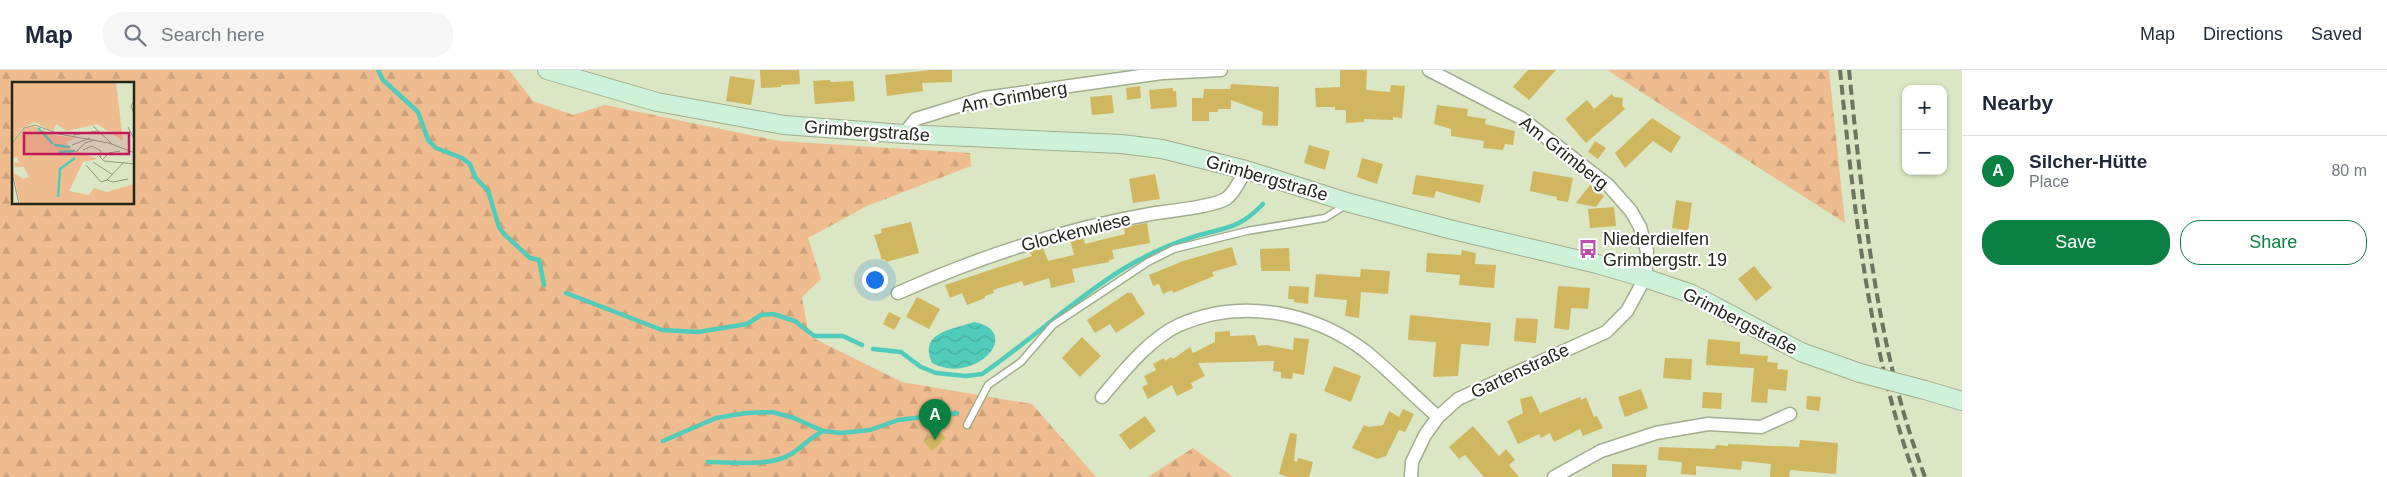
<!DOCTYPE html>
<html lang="en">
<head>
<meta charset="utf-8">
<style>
	body { margin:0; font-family:Arial,sans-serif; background:#f6f6f7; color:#1f2937 }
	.controls { position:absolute; right:15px; top:15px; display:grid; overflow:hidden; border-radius:10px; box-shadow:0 1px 4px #0004 }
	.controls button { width:45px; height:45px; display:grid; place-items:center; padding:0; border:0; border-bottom:1px solid #e0e1e3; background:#fff; color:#1f2937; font:25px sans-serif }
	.you { position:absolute; left:874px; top:209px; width:18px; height:18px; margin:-12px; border:4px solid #fff; border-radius:50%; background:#1a73e8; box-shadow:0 0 0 8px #1a73e833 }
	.badge { display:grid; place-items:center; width:32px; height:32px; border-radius:50%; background:#0b8043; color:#fff; font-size:16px; font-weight:700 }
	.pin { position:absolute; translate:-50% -41px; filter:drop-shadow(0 1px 2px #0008) }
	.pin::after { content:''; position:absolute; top:26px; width:18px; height:15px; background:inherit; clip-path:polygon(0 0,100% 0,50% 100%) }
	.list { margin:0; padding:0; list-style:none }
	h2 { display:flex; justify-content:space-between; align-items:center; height:65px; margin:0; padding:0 20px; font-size:21px }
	h2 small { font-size:16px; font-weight:400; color:#747a83 }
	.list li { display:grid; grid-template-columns:32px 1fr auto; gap:15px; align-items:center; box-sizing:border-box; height:70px; padding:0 20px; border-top:1px solid #e0e1e3 }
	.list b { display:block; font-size:19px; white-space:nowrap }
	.list p { margin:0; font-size:16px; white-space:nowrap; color:#747a83 }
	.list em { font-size:16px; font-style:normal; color:#747a83 }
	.actions { display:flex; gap:10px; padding:15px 20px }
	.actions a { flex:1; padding:11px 0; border:1px solid #0b8043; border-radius:20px; text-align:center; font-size:18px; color:#0b8043 }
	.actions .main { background:#0b8043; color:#fff }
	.icon { flex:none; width:28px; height:28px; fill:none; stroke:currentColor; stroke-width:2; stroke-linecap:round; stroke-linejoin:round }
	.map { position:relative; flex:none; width:1962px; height:407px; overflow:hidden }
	header { display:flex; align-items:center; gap:30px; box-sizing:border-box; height:70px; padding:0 25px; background:#fff; border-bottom:1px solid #e0e1e3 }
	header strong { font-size:24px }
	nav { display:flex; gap:28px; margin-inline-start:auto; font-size:18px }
	.search { width:350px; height:45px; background:#f6f6f7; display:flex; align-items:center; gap:12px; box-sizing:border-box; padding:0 18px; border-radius:20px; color:#747a83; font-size:19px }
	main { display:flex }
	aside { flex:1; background:#fff }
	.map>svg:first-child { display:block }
	.forest { fill:url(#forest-firs); fill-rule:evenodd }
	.water { fill:url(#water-waves) }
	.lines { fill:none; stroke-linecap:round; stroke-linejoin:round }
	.stream { stroke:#51cbba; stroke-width:4.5 }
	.building { fill:#d0b65f }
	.lane-casing { stroke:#a2ad8e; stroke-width:9 }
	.street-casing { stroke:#a2ad8e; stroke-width:15 }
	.secondary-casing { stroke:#a2ad8e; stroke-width:20 }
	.lane { stroke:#fff; stroke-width:6 }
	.street { stroke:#fff; stroke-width:12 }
	.secondary { stroke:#cef1da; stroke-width:18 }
	.rail { stroke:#6d745f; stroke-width:4; stroke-dasharray:10 5; stroke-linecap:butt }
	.secondary-bridge-casing { stroke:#a2ad8e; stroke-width:20; stroke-linecap:butt }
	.secondary-bridge { stroke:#cef1da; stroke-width:18 }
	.labels { text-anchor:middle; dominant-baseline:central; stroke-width:4.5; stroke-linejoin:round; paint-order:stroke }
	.street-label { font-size:18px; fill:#23271b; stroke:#fff }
	.poi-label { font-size:18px; fill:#23271b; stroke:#fff; text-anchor:start }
	.inset-river { fill:none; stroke:#51cbba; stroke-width:2.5 }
	.inset-road { fill:none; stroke:#919a80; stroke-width:1 }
	.view { fill:#c2185b; fill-opacity:0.15; stroke:#c2185b; stroke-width:2.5 }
	.inset-edge { fill:none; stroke:#23271b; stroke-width:2.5 }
</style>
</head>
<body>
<header>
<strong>Map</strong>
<div class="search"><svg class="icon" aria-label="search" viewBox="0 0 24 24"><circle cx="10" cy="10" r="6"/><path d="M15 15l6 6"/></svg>Search here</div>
<nav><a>Map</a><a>Directions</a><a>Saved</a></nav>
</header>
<main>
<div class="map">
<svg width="1962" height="407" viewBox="0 0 1962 407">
	<defs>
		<pattern id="forest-firs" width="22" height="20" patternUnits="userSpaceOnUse" patternTransform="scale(1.25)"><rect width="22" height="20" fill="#efbc8f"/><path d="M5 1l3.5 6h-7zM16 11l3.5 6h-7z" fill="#cda27b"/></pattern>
		<pattern id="water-waves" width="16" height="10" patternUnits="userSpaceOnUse" patternTransform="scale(1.25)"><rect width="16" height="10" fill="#51cbba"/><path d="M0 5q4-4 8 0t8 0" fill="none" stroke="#46ae9f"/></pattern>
	</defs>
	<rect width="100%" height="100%" fill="#dae6c4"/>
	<path class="forest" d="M0 0H509L533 31 573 45 605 35 779 71 970 83 971 96 867 136 808 168 821 209 802 227 809 266 902 312 1032 334 1096 407H0ZM14 14H134V134H14Z
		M1607 0H1829L1845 153Z
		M1193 378 1233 407H1148Z"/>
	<path class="water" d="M974 252C1025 262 974 316 932 293 918 262 952 260 974 252Z"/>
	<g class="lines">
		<path class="stream" d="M378 0 383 10 418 42 428 70 436 78 462 88 470 94 475 107 488 121 499 157 504 164 530 188 539 190 544 215
			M566 223 662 260 698 262 747 254 761 245 773 244 795 251 814 266H843L862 275
			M873 279 901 282 921 297 936 303 966 306 982 304C1030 271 1073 230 1123 199 1146 185 1171 174 1196 166 1227 157 1239 159 1263 134
			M663 371 716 348 746 343 772 342 794 348 823 361 841 363 870 360 898 350 957 343
			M708 392C731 392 771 397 791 384 802 377 811 367 823 361"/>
	</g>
	<path class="building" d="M760 0H799L800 14 781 15V17L761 18Z
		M931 0H952V12L922 13 923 21 887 26 885 5Z
		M1340 0H1367L1366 20 1390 22 1391 15 1405 16 1402 48 1393 47V50L1364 49V52L1346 53V40H1335V37H1316L1315 18 1340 17Z
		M1528 0H1556L1529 30 1513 17Z
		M730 6 755 10 751 35 726 31Z
		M830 10V12L853 11 855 31 815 34 813 11Z
		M1231 14 1279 17 1278 56 1262 55 1263 42 1231 30V39H1218V42H1209V51H1192V28H1203L1204 19H1230Z
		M1140 16 1141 28 1127 30 1126 18Z
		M1173 18V21H1176L1177 37 1151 39 1149 20Z
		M1612 24 1614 27 1623 28 1622 35 1625 39 1586 73 1565 49 1587 30 1594 39Z
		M1112 25 1114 43 1092 45 1090 27Z
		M1437 35 1468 39 1467 46 1486 49 1485 54 1515 61 1513 75 1505 74 1503 80 1483 78 1484 71 1451 66V59L1434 54Z
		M1652 48 1681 67 1671 83 1653 71 1625 98 1615 83Z
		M1595 71 1606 78 1598 89 1588 82Z
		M1309 75 1330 81 1325 100 1304 93Z
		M1362 88 1383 94 1377 114 1357 107Z
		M1533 101 1573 108 1568 132 1557 130V127L1530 121Z
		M1155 104 1160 129 1133 133 1129 109Z
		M1416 105 1484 115 1480 133 1436 121 1434 128 1412 124Z
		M1590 115 1604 126 1596 137 1576 133Z
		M1676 130 1692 133 1688 161 1672 158Z
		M1614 137 1616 156 1590 158 1588 139Z
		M911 152 919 183 886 192 885 189 882 190 874 165 882 163 881 159Z
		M1147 153 1150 173 1112 180 1114 189 1109 190V192L1072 199 1075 212 1051 218 1049 208 1024 216 1022 211 993 220 994 223 985 226V228L967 235 962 223 950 228 945 215 1032 186 1030 182 1043 178 1048 191 1074 185 1070 170 1083 167 1085 174 1125 164 1124 157Z
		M1232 177 1237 195 1212 202 1214 206 1173 223 1172 220 1163 224 1159 214 1153 216 1149 205 1183 191Z
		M1289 178 1290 201H1261L1260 179Z
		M1462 180 1476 183 1475 194 1496 195 1494 218 1459 215 1460 205 1426 202 1427 183 1461 185Z
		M1754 196 1772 218 1756 231 1738 209Z
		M1361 199 1390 201 1388 224 1361 222 1359 248 1345 246 1347 230 1314 227 1316 204 1360 207Z
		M1289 216 1309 217 1308 234 1294 232V229H1288Z
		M1558 216 1590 218 1588 239 1571 238 1569 260 1554 258Z
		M1127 223H1132L1145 244 1116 263 1110 254 1095 263 1087 250Z
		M917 227 940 239 929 259 906 247Z
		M889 242 901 248 894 260 883 254Z
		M1410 245 1491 253 1489 276 1461 274 1458 306 1433 307 1436 272 1408 270Z
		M1516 248 1538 249 1536 273 1514 271Z
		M1230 261V266L1255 265 1258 276 1266 275 1293 280 1294 268 1309 269 1304 305 1293 303 1292 309 1281 308V302L1273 301 1274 291 1198 293 1205 306 1191 313 1193 318 1177 326 1172 315 1148 329 1142 317 1148 314 1144 306 1156 300 1153 294 1164 288 1165 291 1171 287 1173 289 1190 277 1193 283 1215 272V262Z
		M1082 267 1101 286 1080 307 1062 288Z
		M1708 269 1740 272V284L1768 286 1767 292 1778 293 1777 299 1788 300 1786 321 1768 319 1767 333 1751 332 1754 298 1706 295Z
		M1665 288 1692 289 1691 310 1663 308Z
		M1334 296 1361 306 1351 332 1324 321Z
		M1641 319 1648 338 1625 347 1618 327Z
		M1703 322 1722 323 1721 339 1702 338Z
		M1532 326 1540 343 1580 327 1581 330 1586 327 1594 347 1597 346 1603 358 1583 366 1580 359 1554 372 1550 363 1541 368 1539 364 1518 374 1507 351 1523 343 1520 329Z
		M1807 326 1821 327 1819 341 1806 339Z
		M1403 339 1414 344 1405 362 1399 360 1386 386 1377 389 1352 378 1364 355 1369 357 1383 355 1389 341 1399 347Z
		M1145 346 1156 361 1130 380 1119 365Z
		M1473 356 1499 386 1506 379 1515 390 1509 395 1519 407H1484L1465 385 1459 389 1449 377Z
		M938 360 946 368 932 381 924 372Z
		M1290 363 1297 364 1294 391 1297 392 1298 388 1313 392 1309 407H1288L1279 404Z
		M1800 370 1838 373 1836 404 1790 400 1789 407H1770L1771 394 1742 391 1741 400 1696 396V405L1681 404 1682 392 1658 390 1659 377 1715 379 1716 375 1728 376V374L1799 377Z
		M1612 394 1647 395 1646 407H1612Z"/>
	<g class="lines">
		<g class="lane-casing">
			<path id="lane" d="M967 355 988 315 1021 292 1053 255 1148 192 1174 179 1247 161 1325 148 1346 135"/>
		</g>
		<g class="street-casing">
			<path id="street" d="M904 64 916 49 984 28 1162 3 1221 0
				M898 223C981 186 1067 158 1156 143 1171 141 1217 136 1227 128 1235 122 1241 108 1246 100
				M1102 327C1123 302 1149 269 1179 255 1240 228 1312 241 1365 281 1390 301 1414 326 1438 347
				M1411 407 1412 392 1425 365 1438 347 1458 329 1606 262 1627 241 1645 208 1647 181 1640 157 1631 141 1608 115 1521 48 1429 0
				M1554 407 1601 381 1656 363 1708 354 1761 357 1790 344"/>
		</g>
		<g class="secondary-casing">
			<path id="secondary" d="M547 0 657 32 784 55 904 64 1121 74 1162 79 1246 100 1350 133 1453 160 1597 194 1645 208 1692 224 1801 282 1860 303
				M1925 320 1962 331"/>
		</g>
		<use href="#lane" class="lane"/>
		<use href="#street" class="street"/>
		<use href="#secondary" class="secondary"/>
		<path class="rail" d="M1840 0C1854 137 1868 277 1915 407
			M1849 0C1863 136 1876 278 1925 407"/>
		<g class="secondary-bridge-casing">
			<path id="secondary-bridge" d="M1860 303 1925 320"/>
		</g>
		<use href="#secondary-bridge" class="secondary-bridge"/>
	</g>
	<defs>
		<g id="bus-bare" transform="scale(1.5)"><path d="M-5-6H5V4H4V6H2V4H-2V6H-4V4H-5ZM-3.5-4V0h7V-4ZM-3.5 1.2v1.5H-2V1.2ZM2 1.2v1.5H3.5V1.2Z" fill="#bc4eac" stroke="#fff" stroke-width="2.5" paint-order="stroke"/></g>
	</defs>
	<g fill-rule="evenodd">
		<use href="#bus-bare" x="1588" y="179"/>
	</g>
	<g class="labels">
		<g class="street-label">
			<text transform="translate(1014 27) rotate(-10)">Am Grimberg</text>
			<text transform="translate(867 61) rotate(4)">Grimbergstraße</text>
			<text transform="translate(1564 83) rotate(38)">Am Grimberg</text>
			<text transform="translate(1267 108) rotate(16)">Grimbergstraße</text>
			<text transform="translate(1076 162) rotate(-14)">Glockenwiese</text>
			<text transform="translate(1740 251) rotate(27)">Grimbergstraße</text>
			<text transform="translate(1520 301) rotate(-25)">Gartenstraße</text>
		</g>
		<g class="poi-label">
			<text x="1603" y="169">Niederdielfen<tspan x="1603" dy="21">Grimbergstr. 19</tspan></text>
		</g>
	</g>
	<g transform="translate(12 12)">
		<rect width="122" height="122" fill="#dae6c4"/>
		<path d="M0 0H104L111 59 85 42 55 49 44 42 41 50 23 40 11 46 0 59ZM22 44 42 53 64 56 55 60V65L86 77 71 80 57 109 77 113 82 106 95 110 122 102V122H8L0 85 2 91 11 97 17 95 12 85H3L2 80 7 81 5 75 0 76V61L13 46Z" fill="#efbc8f"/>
		<path class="inset-river" d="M26 46 41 62M42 63 58 65M47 70 63 69M46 115 48 87 63 76"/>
		<path class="inset-road" d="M123 17 119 24 123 34M81 44 100 62M116 45 123 59M61 53 86 49M0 61 12 46 23 43 47 52 97 61 123 71M60 63 78 56M71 68 80 64 89 69M89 69 88 75 92 79 123 82M64 70 73 61 83 58M90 78 97 71 108 69M81 80 101 93M74 83 89 100 95 98 112 80M0 91 7 122M95 98 101 100 116 97"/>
		<path class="view" d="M12 51H117V72H12Z"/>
		<rect width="122" height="122" class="inset-edge"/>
	</g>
</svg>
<div class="controls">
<button>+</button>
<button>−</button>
</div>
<div class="you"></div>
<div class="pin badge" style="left:935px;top:370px">A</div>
</div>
<aside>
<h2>Nearby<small></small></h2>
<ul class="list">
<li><span class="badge">A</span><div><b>Silcher-Hütte</b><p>Place</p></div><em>80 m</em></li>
</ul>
<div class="actions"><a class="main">Save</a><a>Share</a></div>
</aside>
</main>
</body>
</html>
